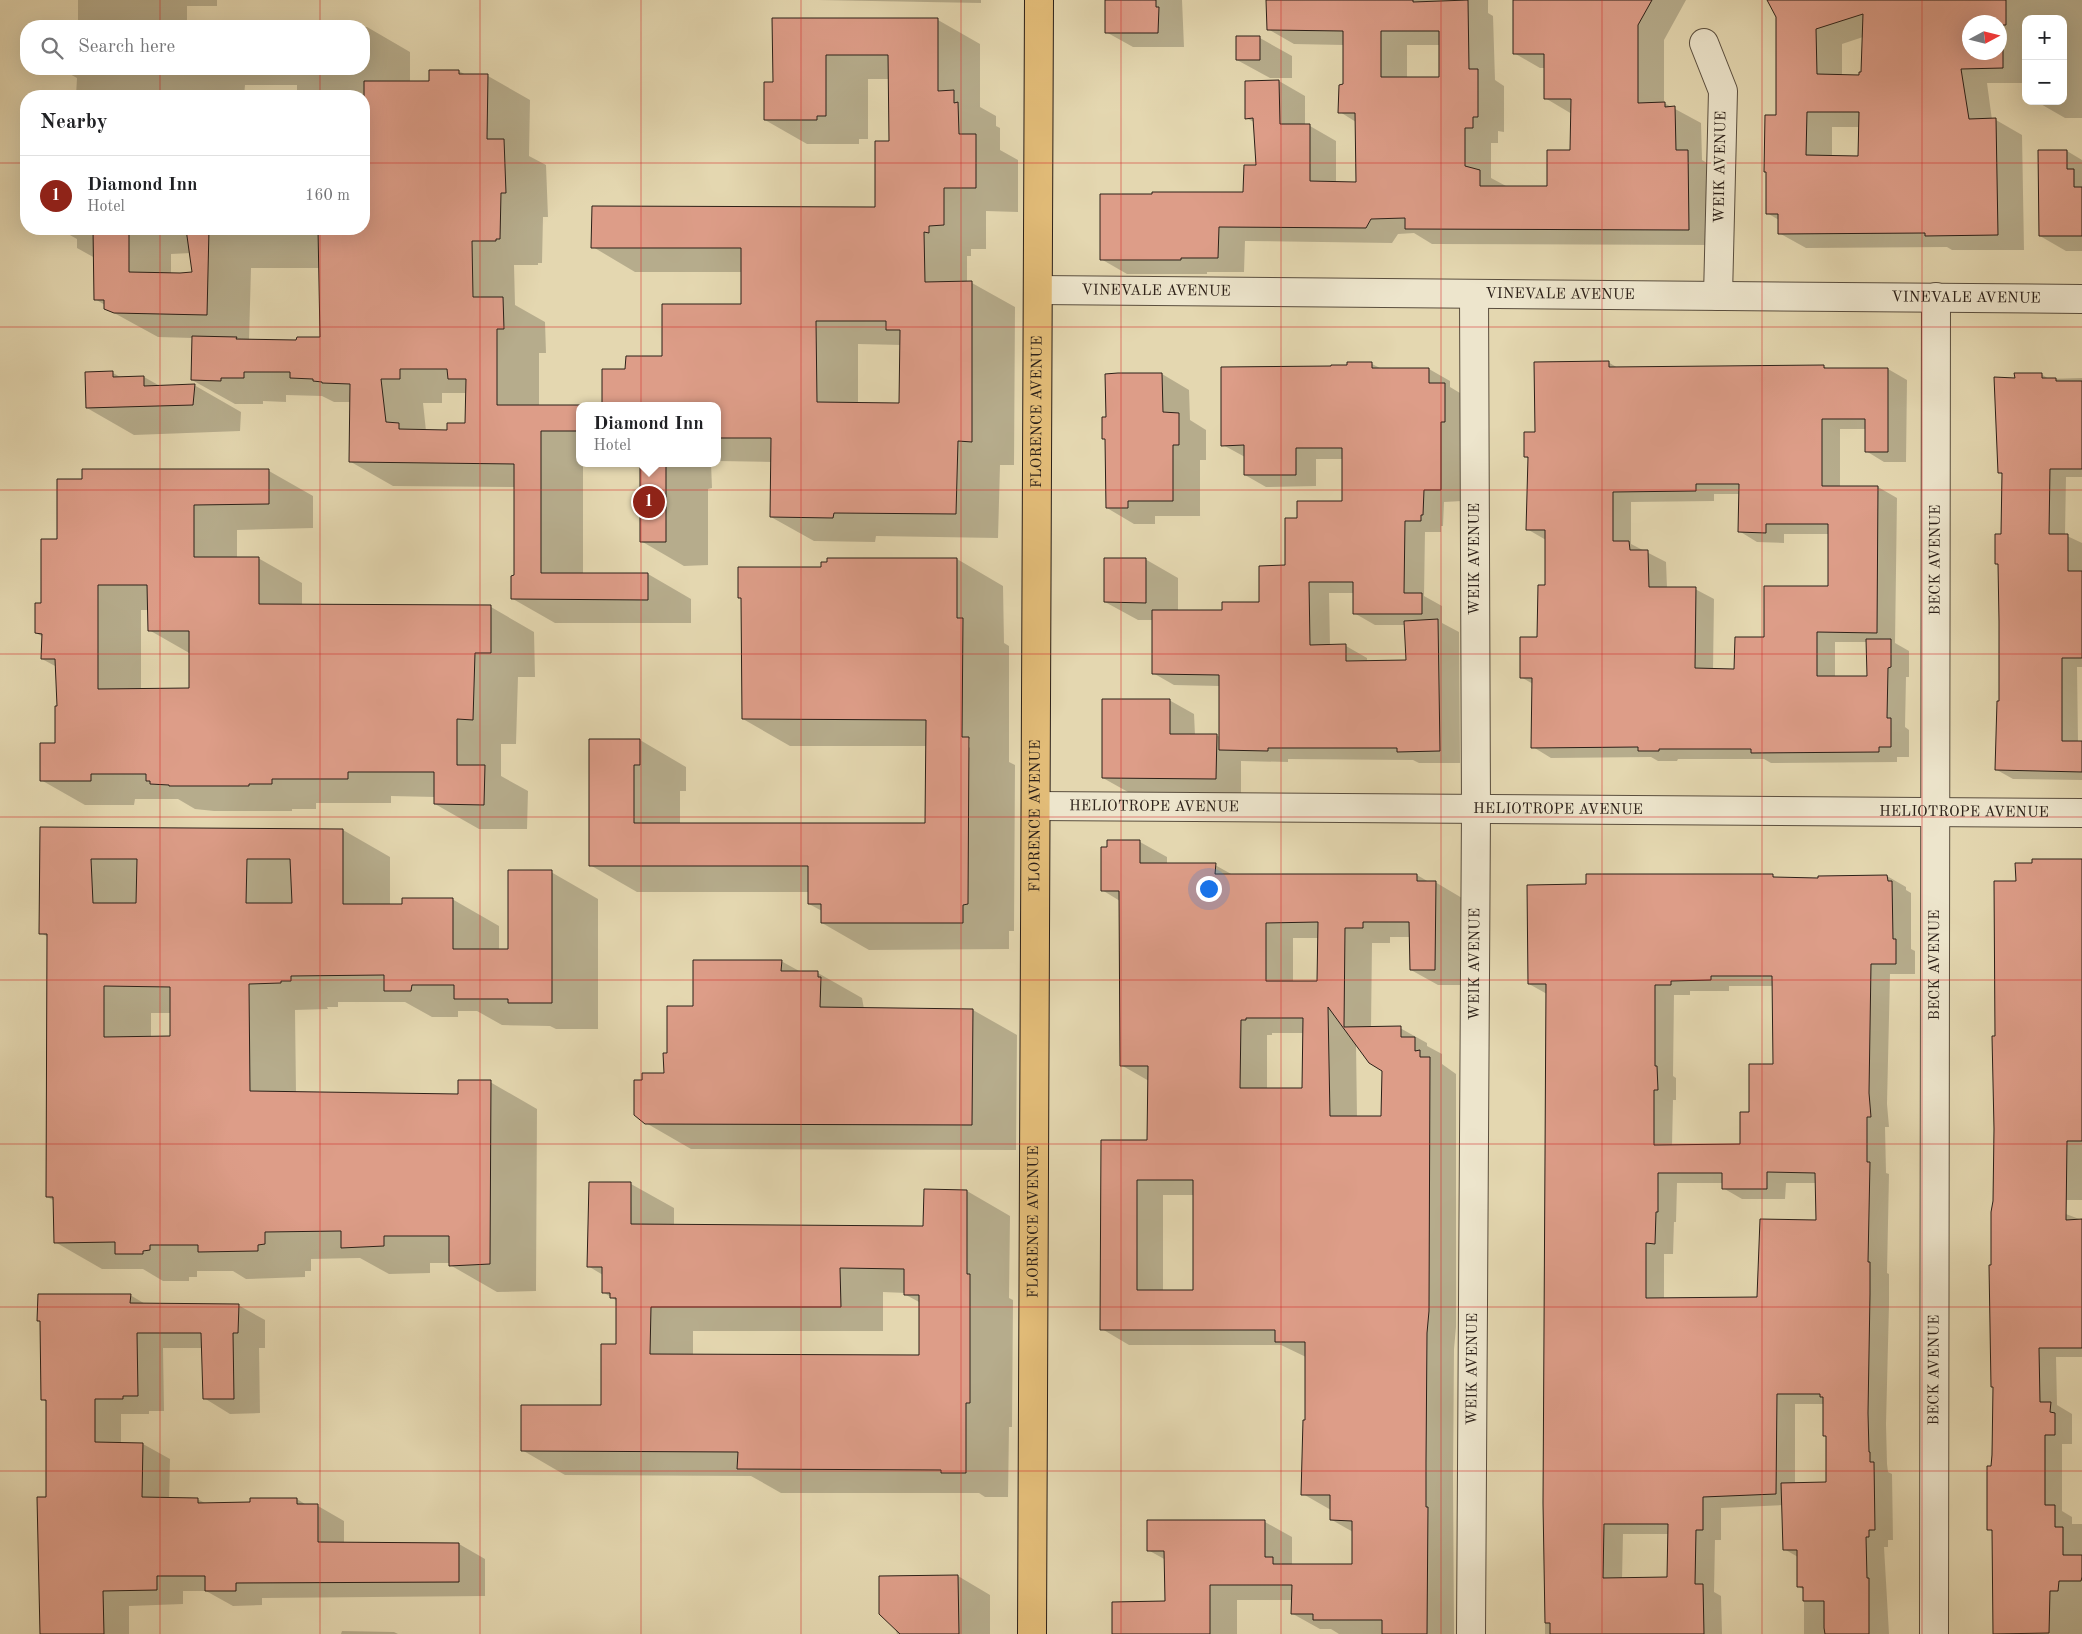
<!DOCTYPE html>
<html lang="en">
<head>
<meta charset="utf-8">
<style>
	body { margin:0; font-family:"Old Standard TT",serif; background:#f6f6f6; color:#202124 }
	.controls { position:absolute; right:15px; top:15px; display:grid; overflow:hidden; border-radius:10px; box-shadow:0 5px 20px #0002 }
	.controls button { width:45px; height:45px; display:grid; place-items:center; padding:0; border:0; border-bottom:1px solid #e0e0e0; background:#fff; color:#202124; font:25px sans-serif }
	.compass { position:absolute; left:1962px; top:15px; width:45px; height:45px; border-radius:50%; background:#fff; box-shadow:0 5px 20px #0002; rotate:83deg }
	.you { position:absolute; left:1208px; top:888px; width:18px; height:18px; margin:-12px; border:4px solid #fff; border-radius:50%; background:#1a73e8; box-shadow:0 0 0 8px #1a73e833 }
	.badge { display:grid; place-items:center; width:32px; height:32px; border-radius:50%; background:#8f2418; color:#fff; font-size:16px; font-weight:700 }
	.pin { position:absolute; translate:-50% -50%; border:2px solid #fff; box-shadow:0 1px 5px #0006 }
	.popup { position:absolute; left:576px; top:402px; width:145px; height:65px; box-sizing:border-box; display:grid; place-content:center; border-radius:10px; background:#fff; filter:drop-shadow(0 1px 4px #0005); font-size:16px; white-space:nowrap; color:#757577 }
	.popup b { font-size:19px; color:#202124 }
	.popup::after { content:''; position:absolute; left:50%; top:100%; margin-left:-10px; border:10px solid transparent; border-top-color:#fff }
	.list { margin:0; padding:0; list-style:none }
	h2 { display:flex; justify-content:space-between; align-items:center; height:65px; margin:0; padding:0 20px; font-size:21px }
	h2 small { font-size:16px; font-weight:400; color:#757577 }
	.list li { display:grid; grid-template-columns:32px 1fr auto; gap:15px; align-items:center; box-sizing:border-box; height:80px; padding:0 20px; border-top:1px solid #e0e0e0 }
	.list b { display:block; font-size:19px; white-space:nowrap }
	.list p { margin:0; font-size:16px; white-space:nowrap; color:#757577 }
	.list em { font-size:16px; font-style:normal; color:#757577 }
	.icon { flex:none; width:28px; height:28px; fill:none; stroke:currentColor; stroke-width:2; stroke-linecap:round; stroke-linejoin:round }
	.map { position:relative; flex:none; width:2082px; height:1634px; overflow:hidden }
	.search { position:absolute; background:#fff; box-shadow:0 5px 20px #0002; left:20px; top:20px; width:350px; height:55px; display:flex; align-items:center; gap:12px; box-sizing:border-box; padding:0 18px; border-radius:20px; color:#757577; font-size:19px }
	.panel { position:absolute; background:#fff; box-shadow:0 5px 20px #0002; left:20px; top:90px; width:350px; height:145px; border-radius:20px }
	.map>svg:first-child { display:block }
	.shadow { fill:#0003; fill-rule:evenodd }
	.building { fill:#dd9d88; stroke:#2c2018; fill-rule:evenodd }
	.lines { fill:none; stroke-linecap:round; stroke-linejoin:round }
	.minor-casing { stroke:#5a4e3e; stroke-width:30 }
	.major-casing { stroke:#2c2018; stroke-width:30 }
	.minor { stroke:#ede5cc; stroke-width:28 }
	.major { stroke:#e2bc78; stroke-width:28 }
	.grid { fill:none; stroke:#d62828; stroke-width:1; stroke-opacity:0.55 }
	.labels { text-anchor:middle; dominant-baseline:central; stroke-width:5; stroke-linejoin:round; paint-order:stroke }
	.street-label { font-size:15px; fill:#2c2018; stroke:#ede5cc }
</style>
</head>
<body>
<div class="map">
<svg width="2082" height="1634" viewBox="0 0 2082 1634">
	<rect width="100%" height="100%" fill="#e4d7b0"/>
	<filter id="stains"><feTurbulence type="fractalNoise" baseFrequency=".004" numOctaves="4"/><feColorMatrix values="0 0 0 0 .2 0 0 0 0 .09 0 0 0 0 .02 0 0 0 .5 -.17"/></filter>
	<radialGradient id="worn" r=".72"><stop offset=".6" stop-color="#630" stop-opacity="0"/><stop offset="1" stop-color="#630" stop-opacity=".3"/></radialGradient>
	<path class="shadow" d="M78 0H217V6H187V26H45L46 24H78Z
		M818 0H981V3Z
		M1107 0H1182L1184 47H1133L1106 32Z
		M1268 0H1488V13L1493 16 1495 80 1504 86V132L1498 131V143H1491V178L1506 186 1548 187 1571 151 1572 114 1545 98V68H1540L1514 53 1540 0H1686L1664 40V103L1701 123 1702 160 1714 167 1715 245 1432 244 1414 233 1398 234 1392 243 1245 241 1244 272H1207V274H1127L1101 259 1244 193 1257 166 1254 122 1246 118 1279 81 1305 96V126H1310L1336 141V183H1357L1356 122 1340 112 1344 86V45L1294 44 1268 29ZM1407 45H1440V78H1407Z
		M1768 0H2082V118H2065L2039 103V101H2063V19H2026V83H1987L1992 120H1996L2022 135 2024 250H1952L1947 247 1806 248 1779 233V220L1767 213V173L1765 171 1777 117 1778 15ZM1970 22H2000V52H1970ZM1863 37 1862 74 1860 76H1842V44ZM1832 127H1860V157H1832Z
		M774 20H938L980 44V107L996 116V126L1000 128V150L1018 160V212L986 211V249H971V256H967V283H972L1015 307 1014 465H1000L998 538 876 536 875 542 814 541 771 517 772 462 718 461V406L627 370 663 358 742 306V272H635L593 247 876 208 890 142 889 79H868V139H859V144H807L765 120 774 84ZM858 344 901 345 900 404H858Z
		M364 27H367L410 52V82H430L459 71 466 75 488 76 530 100 529 156 546 165 548 217H543L542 263H538V265H514L515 305 545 322 546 353H539V406L580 407V463H583V574H648L691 599V623H555L513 599 515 576 516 487 393 486 351 462V402H334L322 396 286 395V402L263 401V404H235L192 380 193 338 158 337 105 308V305L95 299V258L77 248V239L68 234V229H364V96H297V85H245L244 96H76L77 78 61 69H364ZM191 253 193 273H171V254ZM251 268H320L321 338 298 341H249ZM442 393H467L466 424 448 431H426L423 403H442Z
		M1237 38H1260L1292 56V78H1270L1237 60Z
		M2067 151 2082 160V251H2066L2040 236Z
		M1608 362 1618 368 1823 366 1828 369H1888L1907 380 1906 462H1884L1866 451V429H1840V488L1878 487 1897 498 1895 643 1909 651V677H1906L1905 727 1909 730V757H1897V762L1771 763 1764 759H1678L1677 761H1658L1651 757 1551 758 1533 747V684L1521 677 1538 638 1546 586V540L1527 529 1529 459 1525 457 1536 433ZM1714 494H1740L1739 531 1757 542 1784 543V534H1829V587L1765 638 1736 670H1713L1714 599 1695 589 1667 588 1666 562 1631 544V502L1714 501ZM1835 642H1867L1868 677H1835Z
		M1372 364 1382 369H1429L1450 381V387L1465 396 1462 501 1444 502 1443 526H1441V532H1425L1424 596 1442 606V623L1459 632 1460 763H1419L1413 760 1288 759V762L1241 761V793L1128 792 1103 778 1169 700 1194 714 1195 735H1216L1220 737V686L1174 685 1153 673V620H1138L1105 602 1145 559 1178 578V611L1223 612 1260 603 1286 567 1298 519 1343 502V459H1316V486L1266 487 1245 475V457L1223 445 1333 368ZM1329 593H1354V613L1375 625H1405L1407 661 1367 662V658L1346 646H1330Z
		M113 373 122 378 144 377 160 386 194 385 241 412 240 431 134 435 87 408Z
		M1162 374 1189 390 1190 420 1206 430V460H1200V516H1155V524H1134L1107 508V440L1103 438 1107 418Z
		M2041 374 2049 379 2082 378V477H2066L2065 535 2082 543V667H2077L2078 742H2082V780L2013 779 1997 770 2000 702 1999 565 1996 564 2002 535 2003 475 1999 472 2016 379Z
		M641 463H711L712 488 708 489V565L684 566 641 541Z
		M269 471 313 496V528L237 530V558H258L302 583V606L491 607 534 632 535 677H518L516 744H501V776L528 791 527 829H479L435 804V797L391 796V803H316V809H292V811H214L195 809 178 799H135L134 805H85L41 780 57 744 59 708 57 667 42 659 43 637 36 633 58 540 83 480ZM141 610H149V630L191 654 190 689 141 690Z
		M957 559 1003 586 1004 643 1009 646V762L1015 765 1014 931H1009V949L869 950 822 923V911L809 904V892H637L590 865 640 740 686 767V791H680V824H926L927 746H790L743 719 742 599 739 597 822 569ZM967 739H970V748L967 745Z
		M41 829 343 830 390 857V905L452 899 499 926V950H509L551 872 598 899V1029H556L550 1026 502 1025 477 1011H458V1017H432L405 1002H338V1007H327L328 1009 295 1010 296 1093 459 1095 490 1082 537 1109 536 1291 497 1292 450 1265V1263H430V1273L389 1274 360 1258 311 1259V1271H305V1277L246 1279 233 1271H197V1277H189V1281H163L143 1269H102L55 1242V1201L47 1197 48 937 41 933ZM151 1013H171V1038H151Z
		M1140 842 1167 857V864L1215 865 1233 875H1417L1429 882H1435L1462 898V985H1438L1411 970 1410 937H1390V943H1372L1371 1028H1400L1427 1043V1046L1442 1054V1064L1456 1074V1327L1454 1349 1453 1478 1454 1634H1339L1331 1629H1320L1293 1614V1600H1237V1634H1113L1166 1603V1560L1148 1550V1521L1265 1522 1292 1537V1565H1353V1532L1332 1520 1331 1510 1303 1494 1306 1421V1357L1281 1345H1129L1102 1329V1141H1149V1081L1121 1065 1120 901 1102 890ZM1293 938H1319V982H1293ZM1272 1033H1304V1089H1267V1035H1272ZM1356 1042 1383 1070 1382 1118H1357ZM1163 1195H1194V1291H1163Z
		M2082 861V1200H2028L2082 1220V1357H2056L2057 1405 2072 1414V1444H2062V1511L2072 1517V1524H2082V1634H1993V1532L1989 1529 1994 1388 1992 1266 1996 1038 2017 882Z
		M1773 876 1778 878 1820 880 1887 876 1906 887V890L1911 893V949L1915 951V974H1890L1887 1104 1889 1127H1885L1886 1173 1889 1174 1887 1273 1889 1274V1305L1886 1424 1887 1464 1888 1472 1892 1474 1893 1540H1888V1547H1884L1889 1634H1804V1590L1798 1586V1557L1784 1549 1783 1505 1721 1508V1540H1715L1714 1592 1721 1596 1722 1634H1545L1547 994 1529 984 1587 885ZM1729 986H1773L1774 1065 1750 1113 1741 1146H1672L1673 1100H1676V1078L1673 1076 1674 995H1690V991H1729ZM1677 1183H1723V1188L1742 1199H1785L1786 1183H1816L1817 1221 1758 1298 1664 1299V1254H1673L1674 1222H1676ZM1795 1404H1825L1828 1437V1484H1795ZM1623 1534H1669L1668 1579H1622Z
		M781 961 801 972 818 973 862 998 864 1009 973 1010 1017 1035 1016 1150 691 1149 646 1123 643 1081 665 1074 668 1054 694 1007Z
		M631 1184 674 1208V1226L924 1227 967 1191 1010 1216 1009 1298 1013 1300 1012 1427H1009L1008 1497H985L979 1493H781L751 1476 565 1475 522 1450 602 1407 617 1346V1301L603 1292V1275L588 1266ZM883 1292 906 1293V1295L921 1303V1356H693V1331H883Z
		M130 1295 147 1305H238L265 1320V1348H259L260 1413 230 1414 204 1398 202 1348H163L164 1411H149V1414H121V1444H143L170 1459 169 1499H197L207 1504 251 1503V1499H297L308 1506H318L344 1521V1543L459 1544 485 1559V1596L262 1598V1605L233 1606 206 1591H183V1604L129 1606V1634H38H41L47 1499 48 1403 42 1399 41 1322 39 1320Z
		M958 1576 990 1595V1634H897L880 1577Z
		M342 1631 394 1632 398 1634H341Z"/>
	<path class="building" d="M1105 0H1156V7H1159L1158 33H1105Z
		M1266 0H1413V2L1468 0 1469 69H1478V117H1473V128H1465V166L1480 170V186H1547V150H1570L1571 99H1544V54H1513V0H1652L1638 25V103L1665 102V107L1675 106 1676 150H1688L1689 230 1405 229V218L1371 219 1366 228 1219 227 1218 258H1181V260H1100V194H1152V192H1243L1244 165H1256L1253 118 1245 119V81L1279 80 1280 124H1310V181L1356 182 1355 113H1338L1339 85 1343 84V31L1267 30ZM1381 31H1439V77H1381Z
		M1767 0H2006V25H2003V68L1961 69 1969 119 1996 118 1998 235 1925 236V233L1778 234V214H1766V172H1764L1765 115H1776V17ZM1863 14 1861 72H1859V75L1817 74 1816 29ZM1970 22H2000V52H1970ZM1807 112H1859L1858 156 1806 155Z
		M772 18H938V91L954 90V103L958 102 959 134H976V188H944V225L929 226V233L924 232 925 282 972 281V442L958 441 956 514 834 513 833 518 770 517 771 438H718V406H602V369H625L626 356H662V304H741V248H591L592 206 875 207V141H889L888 55H826V116H817V120H764V82H773ZM816 321H886V330H900L899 403 817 402Z
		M1236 36H1260V60H1236Z
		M429 70H459V74H488L487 139H504L506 193H501L500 239H496V241H472L473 297H503L504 329H497V405H580V431H541V573H648V600L511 599V576L514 575V464L349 462 350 384 322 383V382L313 381V379L290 378V372H244V378H221V381L191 380 192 336 237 337 236 339 296 340 297 337H320L318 229H364V81H429ZM400 369H447L448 379H466L465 423H447V430L399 429V423L386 422 381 379H400Z
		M2038 150H2067V169H2074V187H2082V236H2039Z
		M93 229H129V272L180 273 192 272 186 229H209L207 315 114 313 104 309V300H94Z
		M1609 361V367L1824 365V368H1888V452H1865V419H1822V486H1878L1877 633 1817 632V676H1867L1866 639H1891V667L1888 668 1887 718H1891V747H1879V752L1751 753V749H1659V751H1638V747L1531 748 1532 678H1520V637H1537L1538 585H1545V530H1526L1528 457H1524V432H1535L1534 362ZM1696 484H1739L1738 532 1766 533V524H1828V586H1764V637H1735L1734 669 1695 668 1696 587H1649L1648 550H1630L1629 541H1613V492L1696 491Z
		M1347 362H1372V368H1429V383H1445V422H1441V490H1424L1423 515H1421V521H1405L1404 593H1422V614H1353V582H1309L1310 645 1346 644V661L1406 660 1404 621 1438 619 1440 751 1397 752V748H1268V751L1219 750V675L1152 674V610H1222V602H1259V566L1285 565V518H1297V501H1342V448H1296V475H1244V445L1221 446V367L1331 366V365H1347Z
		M113 371V377L144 376V386L195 384 193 405 86 408 85 372Z
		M1118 373H1162L1163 412 1179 413V445H1173V501H1128V508H1106L1105 439H1102V417H1106L1105 374Z
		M2014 373H2042V378H2056V381H2082V469H2050L2049 534H2068V571H2082V658H2062V741H2082V772L1995 770 1997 701H1999V621L1998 564H1995V534H2001L2002 473H1998L1994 377 2015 378Z
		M640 463H666V542H640Z
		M82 469H269V504L194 505V557H259V604L491 605V653H475L473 720 457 719V765H485L484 805 434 804V772H348V779H272V784H249V786H169V785L150 784V781H146V774H91V781H40V743H55V706H57L55 659H41L42 634 35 633V603H41V539H57V479H82ZM98 585H147L148 631H189V688L98 689Z
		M827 558H957V618H963L962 737H969L968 904 963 905V923H821V904H808V866H589V739H640V765H634V823H925L926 720 742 719 741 598H738V567H821V562H827Z
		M1104 558H1146V603L1104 602Z
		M1102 699H1170V734H1217L1216 779 1102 778Z
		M40 827 343 829V904H402V898H453V949H508V870H552V1003H508V999H454V985H412L411 991H384V975L291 976V981H281V983L249 984 250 1091 458 1094V1080H491L490 1264 449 1266V1236H384V1246L341 1248V1231L265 1232V1244L258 1245V1251L198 1252V1245H150V1250L143 1251V1254H115V1242L54 1243 53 1197H46L47 934H39ZM91 859H137L136 903H93ZM247 859H290L292 903H246ZM104 986 170 987V1036L104 1037Z
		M1107 840H1140V863H1216L1215 874H1417V881H1436L1435 970H1410L1409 922H1363V928H1345L1344 1027 1401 1026V1037H1415V1051L1420 1050V1057H1430L1429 1311 1427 1333 1426 1462V1507H1428L1427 1634H1382V1620H1313V1614H1291L1292 1585H1210V1634H1112V1602L1165 1601 1164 1551H1147V1520H1265V1557H1273V1564H1352V1521L1330 1520V1495H1301L1303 1420H1305V1342H1275V1330H1100L1101 1140H1147L1148 1066H1120L1119 891H1101V847H1107ZM1318 922 1317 981H1266V923ZM1328 1007 1369 1063 1382 1071 1381 1116H1330ZM1246 1018H1303L1302 1088H1240L1241 1020H1246ZM1137 1180H1193V1290H1137Z
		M2032 859H2082V1141H2067L2066 1220 2082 1219V1348H2039L2040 1402H2051L2050 1412 2055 1413V1435H2045V1505H2055V1527H2063V1555H2082V1577L2081 1581H2059L2058 1591H2050L2049 1633 1993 1634 1992 1530H1987V1466H1991L1992 1455 1993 1387H1991L1989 1265H1991V1212L1993 1201 1994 1129 1992 1036H1995L1994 881H2016L2015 863H2032Z
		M1586 874H1773V877L1818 878V876L1887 875 1888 881H1892L1893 939H1896V964H1871L1869 1093 1871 1117H1867V1162H1870L1868 1262H1870V1294L1868 1413 1869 1452H1870V1462H1874L1875 1530H1869V1537H1866L1867 1578H1869V1634H1825L1824 1628V1601H1803V1587H1797V1550H1783L1781 1483 1826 1482V1436H1823V1397H1820V1394H1777L1776 1494 1703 1497V1530H1696L1695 1584H1703L1704 1634H1550V1623H1545L1543 1503 1546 984H1528L1527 885 1586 884ZM1711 976H1772L1773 1064H1749V1112H1740V1144L1654 1145V1090H1658L1657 1066H1655V985H1671V981L1711 980ZM1767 1172 1815 1173 1816 1220 1760 1219 1757 1297 1646 1298V1243L1655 1244 1656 1212H1658V1173H1722V1189H1767ZM1604 1524H1668L1667 1577 1603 1578Z
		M693 960H782L781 971H818V977H821L820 1007 973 1009 972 1125 645 1124 634 1115V1080H642V1073H664L663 1053H667V1006H693Z
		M589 1182H631V1224L923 1226 924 1189 967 1190V1274H970V1403H966V1473H941V1470L737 1469 738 1452 521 1451V1405H601V1344H616V1298H610V1293H602V1267H587ZM840 1268 904 1269V1295H919V1355L650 1354 651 1307H841Z
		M38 1294H131L130 1303 239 1304 238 1333H233L234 1399H203L201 1333H137L138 1396H123V1399H95V1442L143 1443 142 1497 198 1498V1503L250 1502V1498H297V1504H318V1542L459 1543V1582L236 1583V1591H205V1576H157V1590L103 1591 104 1634H40L37 1497H46V1400H41L40 1321H37Z
		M958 1575 959 1634H900L879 1614V1576Z"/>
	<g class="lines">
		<g class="minor-casing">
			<g id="minor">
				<path d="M1704 43 1723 91 1718 296"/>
				<path id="s1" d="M1038 290 2082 299"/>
				<path id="s2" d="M1036 806 2082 813"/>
				<path id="s3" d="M1471 1634 1476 809 1474 294"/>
				<path id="s4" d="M1934 1634 1936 297"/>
			</g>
		</g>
		<g class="major-casing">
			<g id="major">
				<path id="s5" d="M1032 1634 1039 0"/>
			</g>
		</g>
		<use href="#minor" class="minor"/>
		<use href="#major" class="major"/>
	</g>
	<path class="grid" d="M160 0V26M320 0V26M480 0V1634M641 0V1634M801 0V1634M961 0V1634M1121 0V1634M1281 0V1634M1441 0V1634M1602 0V1634M1762 0V1634M1922 0V1634M160 69V96M320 69V96M0 163H26M364 163H2082M160 229V1634M320 229V1634M0 327H2082M0 490H2082M0 654H2082M0 817H2082M0 980H2082M0 1144H2082M0 1307H2082M0 1471H2082"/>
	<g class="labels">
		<g class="street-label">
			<text transform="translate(1721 167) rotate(-89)">WEIK AVENUE</text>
			<text stroke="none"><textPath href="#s1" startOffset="118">VINEVALE AVENUE</textPath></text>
			<text stroke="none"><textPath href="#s1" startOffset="522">VINEVALE AVENUE</textPath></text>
			<text stroke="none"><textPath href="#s1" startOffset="928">VINEVALE AVENUE</textPath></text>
			<text stroke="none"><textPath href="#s5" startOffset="1222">FLORENCE AVENUE</textPath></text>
			<text transform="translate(1475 559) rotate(-90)">WEIK AVENUE</text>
			<text stroke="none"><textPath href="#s4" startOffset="1074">BECK AVENUE</textPath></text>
			<text stroke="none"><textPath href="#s2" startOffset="118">HELIOTROPE AVENUE</textPath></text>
			<text stroke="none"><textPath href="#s2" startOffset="522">HELIOTROPE AVENUE</textPath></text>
			<text stroke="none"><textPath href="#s2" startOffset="928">HELIOTROPE AVENUE</textPath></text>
			<text stroke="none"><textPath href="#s5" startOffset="818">FLORENCE AVENUE</textPath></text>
			<text stroke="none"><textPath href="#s3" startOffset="670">WEIK AVENUE</textPath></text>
			<text stroke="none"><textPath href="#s4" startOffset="669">BECK AVENUE</textPath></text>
			<text stroke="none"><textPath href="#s5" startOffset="412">FLORENCE AVENUE</textPath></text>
			<text stroke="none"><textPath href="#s3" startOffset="265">WEIK AVENUE</textPath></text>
			<text stroke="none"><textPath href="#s4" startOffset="264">BECK AVENUE</textPath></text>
		</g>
	</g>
	<rect width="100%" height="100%" filter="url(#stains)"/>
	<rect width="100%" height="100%" fill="url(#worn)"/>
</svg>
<div class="controls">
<button>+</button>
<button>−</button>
</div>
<svg class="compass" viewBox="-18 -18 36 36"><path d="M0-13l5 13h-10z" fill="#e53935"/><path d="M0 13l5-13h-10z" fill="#757577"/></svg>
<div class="you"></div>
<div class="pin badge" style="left:649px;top:502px">1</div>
<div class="popup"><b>Diamond Inn</b>Hotel</div>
<div class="search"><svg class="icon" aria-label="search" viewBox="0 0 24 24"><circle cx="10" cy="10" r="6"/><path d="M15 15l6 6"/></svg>Search here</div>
<section class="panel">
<h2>Nearby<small></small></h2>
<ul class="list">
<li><span class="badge">1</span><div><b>Diamond Inn</b><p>Hotel</p></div><em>160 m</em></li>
</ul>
</section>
</div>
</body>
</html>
